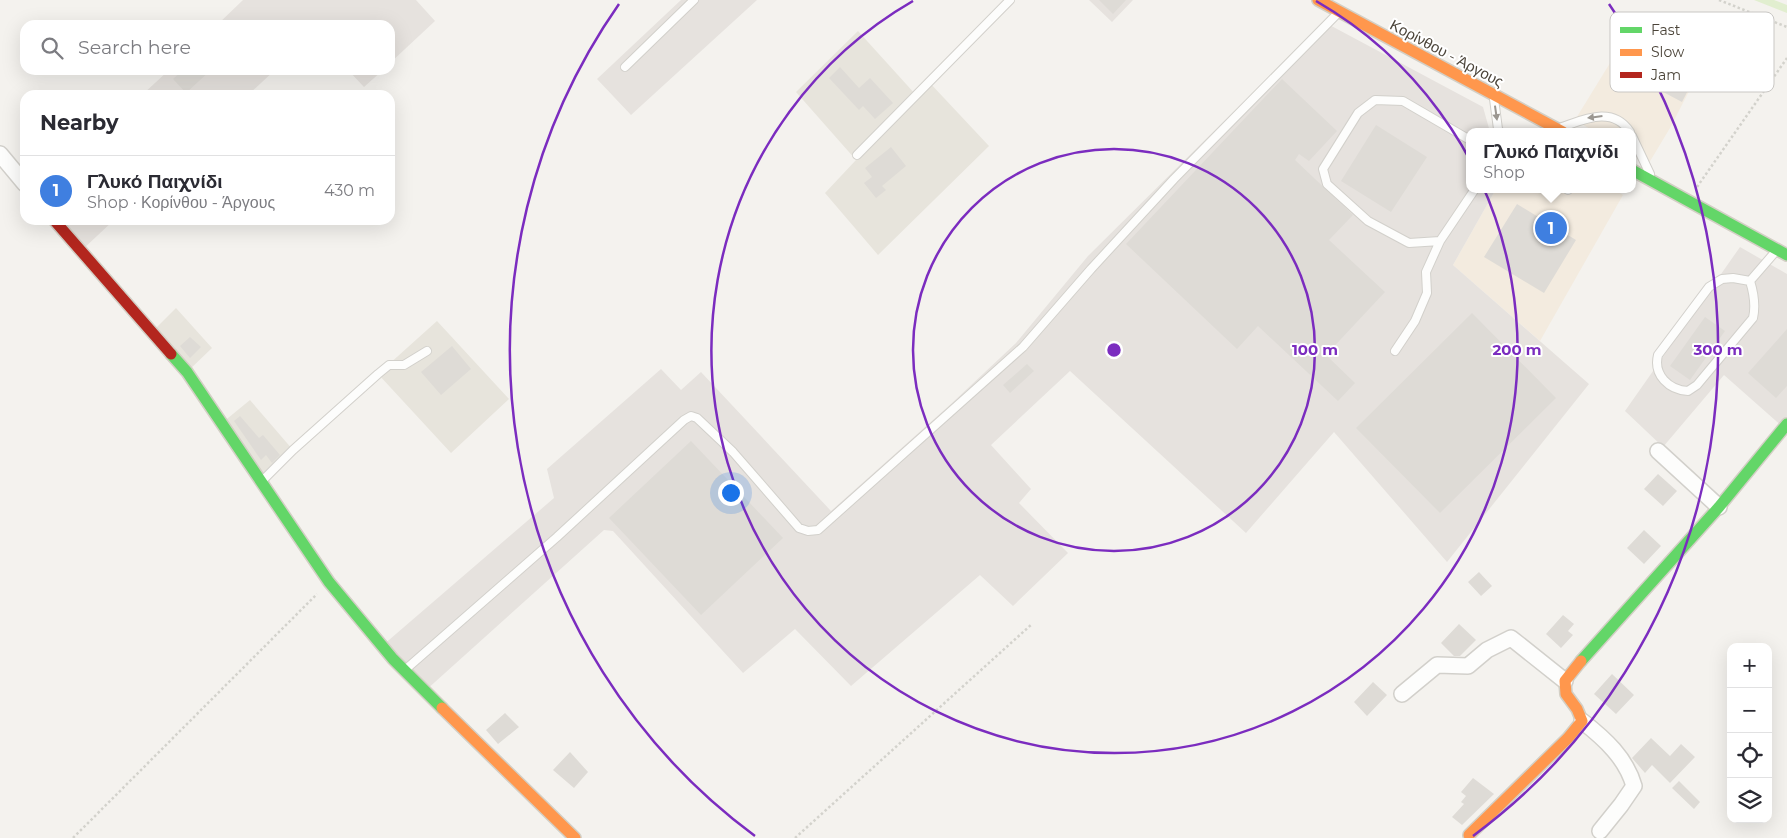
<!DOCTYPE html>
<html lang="en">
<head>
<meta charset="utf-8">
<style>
	body { margin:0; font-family:Montserrat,sans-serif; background:#f2f2f3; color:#2b2b33 }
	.controls { position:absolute; right:15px; bottom:15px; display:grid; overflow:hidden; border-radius:10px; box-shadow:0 5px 20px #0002 }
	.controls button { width:45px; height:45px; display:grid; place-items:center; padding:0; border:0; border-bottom:1px solid #e1e1e2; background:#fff; color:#2b2b33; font:25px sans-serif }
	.you { position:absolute; left:730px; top:492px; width:18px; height:18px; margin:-12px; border:4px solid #fff; border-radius:50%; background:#1a73e8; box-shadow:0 0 0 8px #1a73e833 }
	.badge { display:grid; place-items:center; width:32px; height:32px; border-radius:50%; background:#1a73e8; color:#fff; font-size:16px; font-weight:700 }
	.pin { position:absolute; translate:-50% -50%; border:2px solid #fff; box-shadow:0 1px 5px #0006 }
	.popup { position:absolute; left:1466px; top:128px; width:170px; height:65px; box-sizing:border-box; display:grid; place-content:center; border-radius:10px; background:#fff; filter:drop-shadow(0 1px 4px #0005); font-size:16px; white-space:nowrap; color:#7c7c81 }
	.popup b { font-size:19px; color:#2b2b33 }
	.popup::after { content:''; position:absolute; left:50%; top:100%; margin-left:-10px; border:10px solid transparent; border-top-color:#fff }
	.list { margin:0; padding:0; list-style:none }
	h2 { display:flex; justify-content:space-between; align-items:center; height:65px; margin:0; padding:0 20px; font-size:21px }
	h2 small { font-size:16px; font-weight:400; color:#7c7c81 }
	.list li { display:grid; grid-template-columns:32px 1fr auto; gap:15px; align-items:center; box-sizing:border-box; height:70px; padding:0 20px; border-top:1px solid #e1e1e2 }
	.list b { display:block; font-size:19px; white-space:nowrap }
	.list p { margin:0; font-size:16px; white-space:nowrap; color:#7c7c81 }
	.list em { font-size:16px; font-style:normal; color:#7c7c81 }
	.icon { flex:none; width:28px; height:28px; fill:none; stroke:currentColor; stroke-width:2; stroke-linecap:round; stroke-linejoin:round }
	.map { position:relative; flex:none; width:1787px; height:838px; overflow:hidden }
	.search { position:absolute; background:#fff; box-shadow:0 5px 20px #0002; left:20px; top:20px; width:375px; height:55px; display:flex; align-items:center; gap:12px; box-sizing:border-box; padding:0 18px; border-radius:15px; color:#7c7c81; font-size:19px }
	.panel { position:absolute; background:#fff; box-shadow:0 5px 20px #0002; left:20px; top:90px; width:375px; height:135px; border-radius:15px }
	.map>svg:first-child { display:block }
	.residential { fill:#e7e4dc }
	.commercial { fill:#f3ebdf }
	.industrial { fill:#e6e2de }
	.green { fill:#e1eecf }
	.building { fill:#dedbd6 }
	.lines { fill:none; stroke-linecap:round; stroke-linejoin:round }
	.lane-casing { stroke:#d2d0cb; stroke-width:10 }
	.street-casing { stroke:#d2d0cb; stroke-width:18 }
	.fast-casing { stroke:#d3cfc5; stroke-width:14 }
	.slow-casing { stroke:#d3cfc5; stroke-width:14 }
	.jam-casing { stroke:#d3cfc5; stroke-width:14 }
	.path { stroke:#d3d2cc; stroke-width:2.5; stroke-dasharray:2.5 2.5; stroke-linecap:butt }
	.lane { stroke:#fdfdfc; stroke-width:8 }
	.street { stroke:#fdfdfc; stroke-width:15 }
	.fast { stroke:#63d668; stroke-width:11 }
	.slow { stroke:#ff974d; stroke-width:11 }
	.jam { stroke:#b3261e; stroke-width:11 }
	.oneway { fill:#9b9791 }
	.ring { fill:none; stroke:#7b2cbf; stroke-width:2.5 }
	.labels { text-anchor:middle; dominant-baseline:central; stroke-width:4; stroke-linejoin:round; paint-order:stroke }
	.street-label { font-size:15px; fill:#4b4439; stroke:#fff }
	.key { fill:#fff; stroke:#c9c7c4; stroke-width:1 }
	.key-label { font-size:14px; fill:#4b4439 }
	.centre { fill:#7b2cbf; stroke:#fff; stroke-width:2.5 }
	.ring-label { font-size:15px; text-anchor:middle; font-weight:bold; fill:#7b2cbf; stroke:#fff; stroke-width:4; stroke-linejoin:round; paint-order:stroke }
</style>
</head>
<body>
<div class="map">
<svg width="1787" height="838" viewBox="0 0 1787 838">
	<rect width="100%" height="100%" fill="#f4f2ee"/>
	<path class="residential" d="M858 31 916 95 929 82 989 146 878 255 825 193 856 160 796 92Z
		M176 308 212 348 187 372 152 332Z
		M437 321 509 399 451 453 378 374Z
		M250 400 293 450 262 481 222 423Z"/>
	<path class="commercial" d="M1626 37 1699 72 1670 128 1649 163 1632 154V132H1595L1575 120Z
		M1496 189H1613L1623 195 1540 341 1453 265Z"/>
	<path class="industrial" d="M243 0H416L435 21 390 63V25H217Z
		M681 0H757L631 115 597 79Z
		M1089 0H1133L1112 22Z
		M1324 22 1483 107 1490 132H1470V189H1496L1453 265 1589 384 1447 562 1334 432 1246 533 1070 371 991 445 1031 489 1019 503 1068 553 1013 606 980 575 851 686 795 629 743 673 613 531 604 530 425 691 382 646 554 498 547 469 661 369 681 390 701 372 831 511 952 403 1016 343 1088 256Z
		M169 70H275L248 95H142Z
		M348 70H383L364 87Z
		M54 220H114L81 251Z
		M1740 247 1787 274V424L1784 428 1724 375 1663 447 1625 411Z"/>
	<path class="green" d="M1754 0H1774L1787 5V13Z"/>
	<path class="building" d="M1099 0H1126L1113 14Z
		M1635 40 1697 73 1682 102 1620 69Z
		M840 67 859 88 870 78 893 103 875 119 863 106 859 110 829 78Z
		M183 70H211L186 93 173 79Z
		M1282 79 1337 131 1309 161 1299 154 1295 160 1353 215 1329 240 1385 292 1326 355 1355 383 1338 401 1258 326 1237 349 1126 244Z
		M1376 125 1427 157 1391 212 1341 181Z
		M891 147 906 166 882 186 886 190 876 198 864 183 872 177 865 168Z
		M1517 204 1576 240 1544 293 1484 257Z
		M1472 313 1556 398 1440 513 1356 428Z
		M1705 317 1725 331 1690 380 1670 366Z
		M1787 329V386L1776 398 1748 373Z
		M190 337 201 347 190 358 180 346Z
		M452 346 471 369 441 395 421 372Z
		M1027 364 1034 371 1010 393 1003 385Z
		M240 416 259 438 263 435 280 455 272 463 266 455 261 460 234 421Z
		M691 441 783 538 701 615 609 518Z
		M1658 474 1677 491 1663 506 1644 489Z
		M1644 530 1661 546 1644 564 1627 548Z
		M1479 572 1492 586 1481 596 1468 582Z
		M1563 615 1574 624 1568 631 1573 635 1561 648 1546 634Z
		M1459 624 1476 640 1460 656H1454L1441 643Z
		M1612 674 1634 695 1616 714 1594 694Z
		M1373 682 1387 695 1367 716 1354 702Z
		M505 713 519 727 498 744 486 730Z
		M1651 738 1670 756 1681 744 1695 757 1670 783 1652 765 1645 773 1632 758Z
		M570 752 588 772 574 788 553 770Z
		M1473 778 1494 794 1462 825 1452 817 1464 804 1461 802 1466 796 1461 792Z
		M1679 781 1700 802 1694 809 1672 788Z"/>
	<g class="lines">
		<g class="lane-casing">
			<path id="lane" d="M625 67 694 0
				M1494 99 1498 129 1500 132
				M1562 127C1585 119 1613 106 1630 132
				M1632 136 1650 174
				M857 155 1010 0
				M1568 190V189
				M1440 241 1409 243 1368 221 1327 184 1323 169 1358 113 1375 100 1403 101 1470 140
				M1750 281C1754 294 1756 305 1753 318L1697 385 1688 391C1669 390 1653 375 1658 355L1709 287 1722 279 1733 278 1750 281 1776 251
				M1395 351 1415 321 1427 293 1426 272 1440 241 1475 189
				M262 481 293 450 378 374 389 365H404L427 351
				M406 669 557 537 684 420 691 416 697 418 733 452 799 528 808 531 818 530 1023 347 1091 269 1174 179 1338 13"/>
		</g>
		<g class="street-casing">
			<path id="street" d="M0 154 25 184
				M1658 451 1719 507
				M1402 694 1437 665 1468 666 1487 650 1511 638 1565 681
				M1582 721C1605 739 1626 758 1634 786L1621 805 1600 831"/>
		</g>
		<g class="fast-casing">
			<path id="fast" d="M1632 170 1787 255
				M171 354 187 372 329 582 393 659 442 708
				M1581 661 1719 507 1787 424"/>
		</g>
		<g class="slow-casing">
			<path id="slow" d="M1318 0 1563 132
				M442 708 575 838
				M1469 835 1568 738 1582 721 1577 709 1566 694 1565 681 1581 661"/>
		</g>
		<g class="jam-casing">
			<path id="jam" d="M54 220 171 354"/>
		</g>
		<path class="path" d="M1719 0 1787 27
			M1697 187 1787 58
			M73 838 317 594
			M795 838 1032 624"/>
		<use href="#lane" class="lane"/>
		<use href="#street" class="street"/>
		<use href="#fast" class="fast"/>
		<use href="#slow" class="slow"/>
		<use href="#jam" class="jam"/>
	</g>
	<defs><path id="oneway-solid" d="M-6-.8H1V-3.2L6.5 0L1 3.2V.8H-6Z" transform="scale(1.25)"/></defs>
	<g class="oneway">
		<use href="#oneway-solid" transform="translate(1496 113) rotate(82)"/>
		<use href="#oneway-solid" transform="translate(1595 117) rotate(173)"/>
	</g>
	<g class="ring">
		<circle cx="1114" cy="350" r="201"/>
		<path d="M1316 1A403 403 0 1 1 913 1"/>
		<path d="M755 836A604 604 0 0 1 619 4M1609 4A604 604 0 0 1 1473 836"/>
	</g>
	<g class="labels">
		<g class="street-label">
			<text transform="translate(1447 53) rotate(28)">Κορίνθου - Άργους</text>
		</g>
	</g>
	<rect x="1610" y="12" width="164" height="80" rx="8" class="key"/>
	<rect x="1620" y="27" width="22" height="6" fill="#63d668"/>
	<rect x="1620" y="49" width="22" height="7" fill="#ff974d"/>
	<rect x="1620" y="72" width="22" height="6" fill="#b3261e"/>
	<g class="key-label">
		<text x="1651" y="35">Fast</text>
		<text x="1651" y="57">Slow</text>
		<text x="1651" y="80">Jam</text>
	</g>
	<circle cx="1114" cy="350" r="8" class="centre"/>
	<g class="ring-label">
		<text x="1315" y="355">100 m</text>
		<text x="1517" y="355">200 m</text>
		<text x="1718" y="355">300 m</text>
	</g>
</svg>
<div class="controls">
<button>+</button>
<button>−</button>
<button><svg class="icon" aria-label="locate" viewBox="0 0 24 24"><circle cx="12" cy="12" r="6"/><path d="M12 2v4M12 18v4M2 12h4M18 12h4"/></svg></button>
<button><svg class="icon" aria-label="layers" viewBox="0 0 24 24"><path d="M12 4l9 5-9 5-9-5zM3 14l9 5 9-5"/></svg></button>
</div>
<div class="you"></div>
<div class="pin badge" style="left:1551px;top:228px;background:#3f7fe0">1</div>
<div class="popup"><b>Γλυκό Παιχνίδι</b>Shop</div>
<div class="search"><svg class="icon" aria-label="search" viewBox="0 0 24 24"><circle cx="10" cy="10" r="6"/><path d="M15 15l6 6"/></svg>Search here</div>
<section class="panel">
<h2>Nearby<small></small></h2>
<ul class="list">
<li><span class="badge" style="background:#3f7fe0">1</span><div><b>Γλυκό Παιχνίδι</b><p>Shop · Κορίνθου - Άργους</p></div><em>430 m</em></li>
</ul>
</section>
</div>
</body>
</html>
